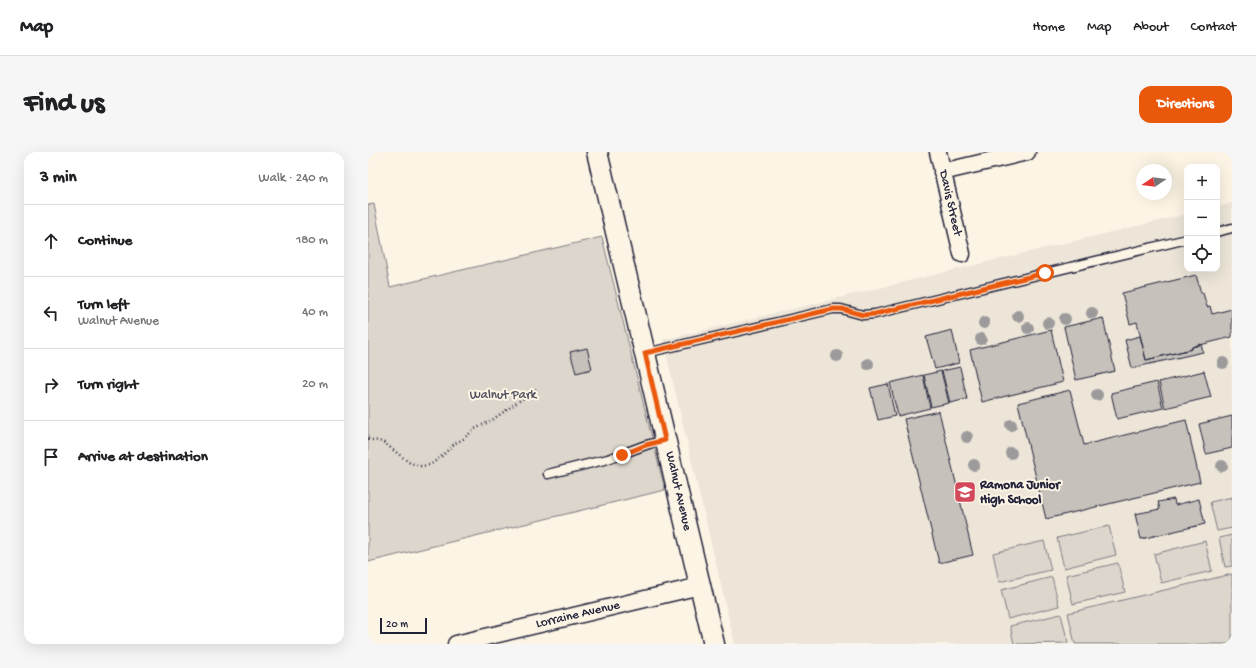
<!DOCTYPE html>
<html lang="en">
<head>
<meta charset="utf-8">
<style>
	body { margin:0; font-family:"Gochi Hand",sans-serif; background:#f6f6f6; color:#202124 }
	.controls { position:absolute; right:12px; top:12px; display:grid; overflow:hidden; border-radius:8px; box-shadow:0 4px 16px #0002 }
	.controls button { width:36px; height:36px; display:grid; place-items:center; padding:0; border:0; border-bottom:1px solid #e0e0e0; background:#fff; color:#202124; font:20px sans-serif }
	.compass { position:absolute; left:768px; top:12px; width:36px; height:36px; border-radius:50%; background:#fff; box-shadow:0 4px 16px #0002; rotate:257deg }
	.scale { position:absolute; left:12px; bottom:10px; width:47px; box-sizing:border-box; padding-left:4px; border:2px solid #22223b; border-top:0; font-size:11px; line-height:14px; white-space:nowrap; color:#22223b; -webkit-text-stroke:3px #fcf5e5; paint-order:stroke }
	.stop { position:absolute; width:12px; height:12px; margin:-9px; border:3px solid #ea580c; border-radius:50%; background:#fff }
	.stop.end { background:#ea580c; border-color:#fff; box-shadow:0 1px 4px #0008 }
	.list { margin:0; padding:0; list-style:none }
	h2 { display:flex; justify-content:space-between; align-items:center; height:52px; margin:0; padding:0 16px; font-size:17px }
	h2 small { font-size:13px; font-weight:400; color:#757577 }
	.list li { display:grid; grid-template-columns:26px 1fr auto; gap:12px; align-items:center; box-sizing:border-box; height:72px; padding:0 16px; border-top:1px solid #e0e0e0 }
	.list b { display:block; font-size:15px; white-space:nowrap }
	.list p { margin:0; font-size:13px; white-space:nowrap; color:#757577 }
	.list em { font-size:13px; font-style:normal; color:#757577 }
	.icon { flex:none; width:22px; height:22px; fill:none; stroke:currentColor; stroke-width:2; stroke-linecap:round; stroke-linejoin:round }
	.map { position:relative; flex:none; width:864px; height:492px; overflow:hidden; border-radius:12px }
	header { display:flex; align-items:center; gap:24px; box-sizing:border-box; height:56px; padding:0 20px; background:#fff; border-bottom:1px solid #e0e0e0 }
	header strong { font-size:19px }
	nav { display:flex; gap:22px; margin-inline-start:auto; font-size:14px }
	.intro { display:flex; align-items:center; justify-content:space-between; box-sizing:border-box; height:96px; padding:0 24px }
	h1 { margin:0; font-size:28px }
	.button { padding:10px 18px; border-radius:12px; background:#ea580c; color:#fff; font-size:14px; font-weight:700 }
	main { display:flex; gap:24px; padding:0 24px }
	aside { flex:1; background:#fff; border-radius:12px; box-shadow:0 4px 16px #0002 }
	.map>svg:first-child { display:block }
	.built { fill:#ece5d8 }
	.green { fill:#dcd6cc; stroke:#7f7c84 }
	.building { fill:#c6c1bb; stroke:#22223b }
	.lines { fill:none; stroke-linecap:round; stroke-linejoin:round }
	.service-casing { stroke:#22223b; stroke-width:11 }
	.minor-casing { stroke:#22223b; stroke-width:19 }
	.tertiary-casing { stroke:#22223b; stroke-width:23 }
	.path { stroke:#22223b; stroke-width:2.5; stroke-dasharray:1 3; stroke-linecap:butt }
	.service { stroke:#fcf5e5; stroke-width:8 }
	.minor { stroke:#fcf5e5; stroke-width:16 }
	.tertiary { stroke:#fcf5e5; stroke-width:20 }
	.tree { fill:#9d9a9b }
	.route { stroke:#ea580c; stroke-width:5 }
	.labels { text-anchor:middle; dominant-baseline:central; stroke-width:4; stroke-linejoin:round; paint-order:stroke }
	.street-label { font-size:13px; fill:#22223b; stroke:#fcf5e5 }
	.park-label { font-size:13px; fill:#504f5f; stroke:#fcf5e5 }
	.poi-label { font-size:13px; font-weight:bold; fill:#22223b; stroke:#fcf5e5; text-anchor:start }
</style>
</head>
<body>
<header>
<strong>Map</strong>
<nav><a>Home</a><a>Map</a><a>About</a><a>Contact</a></nav>
</header>
<div class="intro"><h1>Find us</h1><a class="button">Directions</a></div>
<main>
<aside>
<h2>3 min<small>Walk · 240 m</small></h2>
<ul class="list">
<li><svg class="icon" aria-label="ahead" viewBox="0 0 24 24"><path d="M12 20V5M6 11l6-6 6 6"/></svg><div><b>Continue</b></div><em>180 m</em></li>
<li><svg class="icon" aria-label="left" viewBox="0 0 24 24"><path d="M17 20v-9H6M10 6l-5 5 5 5"/></svg><div><b>Turn left</b><p>Walnut Avenue</p></div><em>40 m</em></li>
<li><svg class="icon" aria-label="right" viewBox="0 0 24 24"><path d="M7 20v-9h11M14 6l5 5-5 5"/></svg><div><b>Turn right</b></div><em>20 m</em></li>
<li><svg class="icon" aria-label="arrive" viewBox="0 0 24 24"><path d="M6 21V4h12l-3 4 3 4H6"/></svg><div><b>Arrive at destination</b></div></li>
</ul>
</aside>
<div class="map">
<svg width="864" height="492" viewBox="0 0 864 492">
	<rect width="100%" height="100%" fill="#fcf5e5"/>
	<filter id="ink" filterUnits="userSpaceOnUse"><feTurbulence type="fractalNoise" baseFrequency=".025" numOctaves="2"/><feDisplacementMap in="SourceGraphic" scale="8" xChannelSelector="R" yChannelSelector="G"/><feConvolveMatrix kernelMatrix="1 2 1 2 8 2 1 2 1" color-interpolation-filters="sRGB"/></filter>
	<g filter="url(#ink)">
		<path class="built" d="M864 51V492H367L295 188 819 62V117H849V55Z"/>
		<path class="green" d="M6 52 22 135 234 85 297 338 0 410V53Z
			M864 345V376L849 379 842 350Z
			M741 374 748 403 696 416 689 386Z
			M864 383V414L857 415 851 386Z
			M676 389 683 418 631 430 625 401Z
			M837 389 844 419 793 431 786 402Z
			M750 411 757 440 705 452 698 423Z
			M864 422V492H707L700 461Z
			M684 425 691 454 640 467 633 438Z
			M693 462 700 491 646 492 642 474Z"/>
		<path class="building" d="M828 123 833 141H835L839 155 842 154 844 162 864 157V185L824 195V197L778 208 769 170 762 172 754 141Z
			M735 166 747 219 708 228 696 175Z
			M584 178 591 211 567 217 558 185Z
			M683 178 695 230 614 250 602 198Z
			M772 184 778 208 824 197V195L833 192 835 200 764 216 757 188Z
			M219 196 224 217 208 221 202 200Z
			M592 215 599 247 582 251 574 219Z
			M573 219 581 251 563 255 556 223Z
			M836 219 843 245 797 256 791 230Z
			M555 223 562 256 530 264 522 231Z
			M789 230 795 256 749 267 743 241Z
			M520 232 527 264 510 268 502 236Z
			M702 238 716 293 818 268 832 330 678 367 650 251Z
			M571 259 605 403 571 411 536 267Z
			M864 264V296L838 302 831 272Z
			M806 347 807 353 831 347 837 372 773 387 767 362 792 357 790 350Z"/>
		<g class="lines">
			<g class="service-casing">
				<path id="service" d="M849 80 864 76
					M278 201 465 157H473L495 163 507 162 819 87
					M180 322 240 307 278 293 297 288"/>
			</g>
			<g class="minor-casing">
				<path id="minor" d="M570 0 594 102
					M574 20 659 0
					M88 492 332 434"/>
			</g>
			<g class="tertiary-casing">
				<path id="tertiary" d="M229 0 346 492"/>
			</g>
			<path class="path" d="M0 287 15 290 42 311 53 314 62 313 73 305 86 292 95 287 107 277 124 268 170 236"/>
			<use href="#service" class="service"/>
			<use href="#minor" class="minor"/>
			<use href="#tertiary" class="tertiary"/>
		</g>
		<g class="tree">
			<circle cx="724" cy="161" r="6"/>
			<circle cx="650" cy="164" r="6"/>
			<circle cx="697" cy="167" r="6"/>
			<circle cx="616" cy="171" r="6"/>
			<circle cx="680" cy="171" r="6"/>
			<circle cx="660" cy="176" r="6"/>
			<circle cx="613" cy="187" r="6"/>
			<circle cx="469" cy="204" r="6"/>
			<circle cx="855" cy="211" r="6"/>
			<circle cx="500" cy="212" r="6"/>
			<circle cx="729" cy="243" r="6"/>
			<circle cx="643" cy="273" r="6"/>
			<circle cx="599" cy="285" r="6"/>
			<circle cx="643" cy="301" r="6"/>
			<circle cx="606" cy="313" r="6"/>
			<circle cx="854" cy="314" r="6"/>
		</g>
	</g>
	<g class="lines" filter="url(#ink)">
		<path class="route" d="M254 303 278 293 297 288 277 201 465 157H474L495 163 507 162 677 121"/>
	</g>
	<defs>
		<g id="school-square" transform="scale(1.15)"><rect x="-9" y="-9" width="18" height="18" rx="4" fill="#d1495b" stroke="#fcf5e5"/><path d="M0-5L7-2L0 1L-7-2ZM-4 1L0 2.5L4 1V4Q0 6-4 4Z" fill="#fff"/></g>
	</defs>
	<g fill-rule="evenodd">
		<use href="#school-square" x="597" y="340"/>
	</g>
	<g class="labels">
		<g class="street-label">
			<text transform="translate(582 51) rotate(77)">Davis Street</text>
			<text transform="translate(310 339) rotate(77)">Walnut Avenue</text>
			<text transform="translate(210 463) rotate(-13)">Lorraine Avenue</text>
		</g>
		<g class="park-label">
			<text x="135" y="243">Walnut Park</text>
		</g>
		<g class="poi-label">
			<text x="612" y="333">Ramona Junior<tspan x="612" dy="15">High School</tspan></text>
		</g>
	</g>
</svg>
<div class="controls">
<button>+</button>
<button>−</button>
<button><svg class="icon" aria-label="locate" viewBox="0 0 24 24"><circle cx="12" cy="12" r="6"/><path d="M12 2v4M12 18v4M2 12h4M18 12h4"/></svg></button>
</div>
<svg class="compass" viewBox="-18 -18 36 36"><path d="M0-13l5 13h-10z" fill="#e53935"/><path d="M0 13l5-13h-10z" fill="#757577"/></svg>
<div class="scale">20 m</div>
<div class="stop" style="left:677px;top:121px"></div>
<div class="stop end" style="left:254px;top:303px"></div>
</div>
</main>
</body>
</html>
